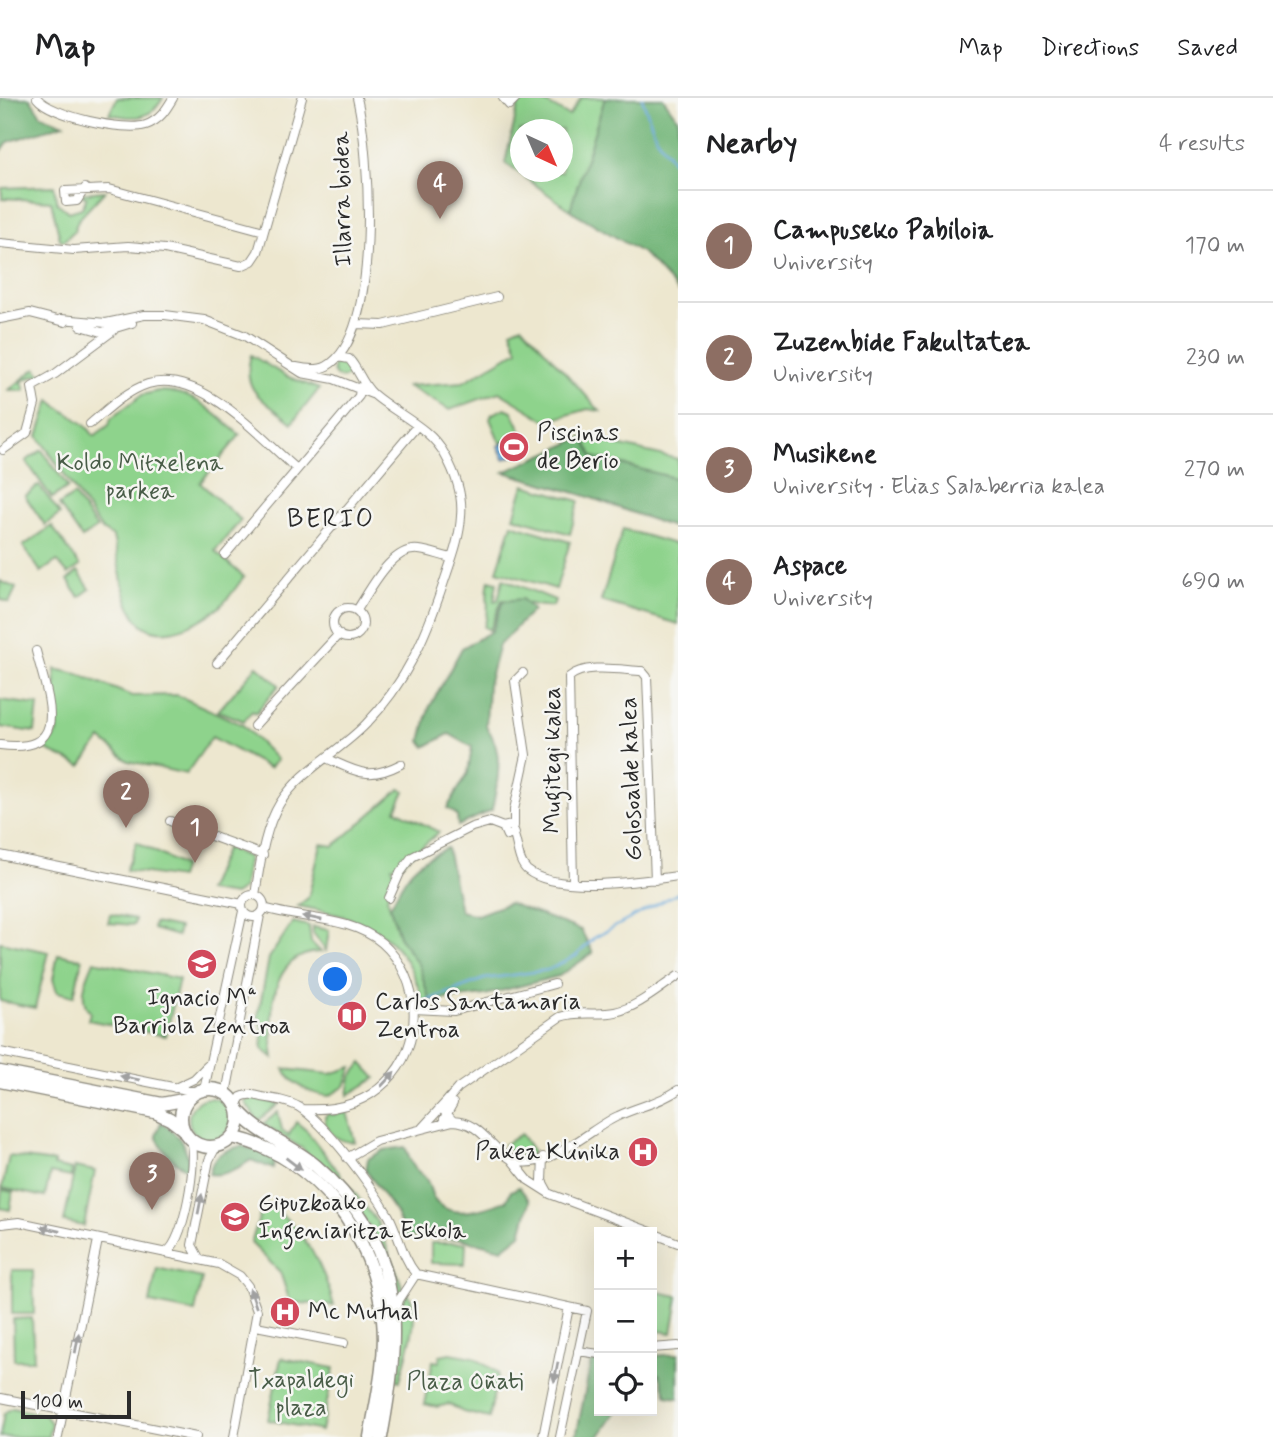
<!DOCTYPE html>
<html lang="en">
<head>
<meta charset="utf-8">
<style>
	body { margin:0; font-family:Mynerve,sans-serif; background:#f6f6f6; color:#202124 }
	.controls { position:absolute; right:21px; bottom:21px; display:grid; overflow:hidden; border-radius:0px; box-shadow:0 7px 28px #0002 }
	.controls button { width:63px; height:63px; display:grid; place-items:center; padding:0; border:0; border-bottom:2px solid #e0e0e0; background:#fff; color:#202124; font:35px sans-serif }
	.compass { position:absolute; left:510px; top:21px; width:63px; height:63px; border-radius:50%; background:#fff; box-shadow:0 7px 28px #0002; rotate:136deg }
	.scale { position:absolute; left:21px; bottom:18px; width:110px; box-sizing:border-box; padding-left:7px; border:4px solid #2b2b2b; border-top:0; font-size:19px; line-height:24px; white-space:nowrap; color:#2b2b2b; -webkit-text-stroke:5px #f6f6f2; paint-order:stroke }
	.you { position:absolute; left:336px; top:882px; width:24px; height:24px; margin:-18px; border:5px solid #fff; border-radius:50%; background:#1a73e8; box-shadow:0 0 0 10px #1a73e833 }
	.badge { display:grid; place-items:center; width:46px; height:46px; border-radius:50%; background:#2563eb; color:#fff; font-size:23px; font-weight:700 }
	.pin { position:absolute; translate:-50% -58px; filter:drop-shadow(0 2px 4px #0008) }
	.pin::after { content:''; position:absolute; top:37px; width:24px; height:21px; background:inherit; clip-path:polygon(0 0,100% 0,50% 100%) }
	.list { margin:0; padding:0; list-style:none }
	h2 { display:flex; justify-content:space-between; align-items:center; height:91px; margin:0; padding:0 28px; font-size:30px }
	h2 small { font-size:23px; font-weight:400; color:#757577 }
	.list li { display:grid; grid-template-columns:46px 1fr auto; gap:21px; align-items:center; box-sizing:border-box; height:112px; padding:0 28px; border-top:2px solid #e0e0e0 }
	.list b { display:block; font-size:26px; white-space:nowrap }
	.list p { margin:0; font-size:23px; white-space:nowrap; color:#757577 }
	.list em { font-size:23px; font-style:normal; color:#757577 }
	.icon { flex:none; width:38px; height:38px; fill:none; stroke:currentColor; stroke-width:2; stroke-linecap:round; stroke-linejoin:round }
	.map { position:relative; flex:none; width:678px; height:1339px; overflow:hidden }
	header { display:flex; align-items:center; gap:42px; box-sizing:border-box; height:98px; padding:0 35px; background:#fff; border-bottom:2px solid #e0e0e0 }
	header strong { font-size:33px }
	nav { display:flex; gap:38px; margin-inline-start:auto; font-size:24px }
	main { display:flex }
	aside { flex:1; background:#fff }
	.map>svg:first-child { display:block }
	.green { fill:#8ed38c; stroke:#5c7f5c; stroke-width:2; fill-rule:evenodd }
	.forest { fill:#72b578; stroke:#4e7052; stroke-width:2 }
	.water { fill:#67a8da; stroke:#496a82; stroke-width:2 }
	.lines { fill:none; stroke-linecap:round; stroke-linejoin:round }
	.stream { stroke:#67a8da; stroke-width:2.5 }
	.street-casing { stroke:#8c897d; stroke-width:10 }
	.secondary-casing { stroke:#8c897d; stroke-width:15 }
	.street { stroke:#fff; stroke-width:8 }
	.secondary { stroke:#fff; stroke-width:12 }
	.oneway { fill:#a0a0a0 }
	.labels { text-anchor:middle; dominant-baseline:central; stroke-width:5; stroke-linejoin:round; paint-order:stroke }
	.street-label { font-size:24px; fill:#2b2b2b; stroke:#f6f6f2 }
	.poi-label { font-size:24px; fill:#2b2b2b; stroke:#f6f6f2; text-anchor:start }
	.park-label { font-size:24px; fill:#495d48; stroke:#f6f6f2 }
	.neighbourhood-label { font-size:26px; letter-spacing:2px; fill:#2b2b2b; stroke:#f6f6f2 }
</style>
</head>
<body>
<header>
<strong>Map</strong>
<nav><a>Map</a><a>Directions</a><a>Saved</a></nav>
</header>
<main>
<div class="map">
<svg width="678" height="1339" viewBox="0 0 678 1339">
	<rect width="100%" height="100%" fill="#f6f6f2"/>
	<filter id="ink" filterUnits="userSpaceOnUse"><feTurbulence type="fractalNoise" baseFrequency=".0143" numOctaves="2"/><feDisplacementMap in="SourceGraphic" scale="14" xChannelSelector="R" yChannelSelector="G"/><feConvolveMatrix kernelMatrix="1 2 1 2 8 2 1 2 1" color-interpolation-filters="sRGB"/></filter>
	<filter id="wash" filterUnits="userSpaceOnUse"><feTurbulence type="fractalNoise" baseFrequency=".00686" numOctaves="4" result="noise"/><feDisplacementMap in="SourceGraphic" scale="28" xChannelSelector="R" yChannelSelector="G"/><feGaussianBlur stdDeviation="1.57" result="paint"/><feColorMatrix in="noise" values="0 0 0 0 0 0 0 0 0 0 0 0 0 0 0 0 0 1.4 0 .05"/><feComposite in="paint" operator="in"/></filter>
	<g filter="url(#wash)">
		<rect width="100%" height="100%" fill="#ede7cf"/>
		<path class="green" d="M117 0H163C150 23 133 21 109 16Z
			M520 0H537L569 18 581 0H605L570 112 505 65ZM520 32H562V74H520Z
			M54 88 57 105 69 114 82 110 87 99 82 98 84 95 105 93 78 122 74 133 64 143 60 141 51 103 2 100V90Z
			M522 227 600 313 588 311 547 323 499 294 450 312 407 288 463 284 518 252 511 232Z
			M251 257 286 278 319 291 292 325C265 302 240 295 251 257Z
			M333 271a9 9 0 1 1 18 0a9 9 0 1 1-18 0Z
			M36 270 43 279 39 280 36 277 22 283 25 293 9 292Z
			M158 293C196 293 212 314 240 337L200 385 241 422 215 453 244 479C236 489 227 504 216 512 191 530 149 549 132 513 121 492 119 462 113 439L102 432 38 338 50 302C65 316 83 321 94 338L109 327 111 320 142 297Z
			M505 310 512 313 523 336 500 345 490 321 492 316Z
			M583 339 678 361V381L593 359Z
			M42 352 68 389 52 400 26 363Z
			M39 387 60 416 45 427 25 398Z
			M524 387 579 403 570 436 514 419Z
			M74 397 97 430 82 440 59 407Z
			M512 426 570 444 556 491 497 473Z
			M52 428 80 468 68 476 57 463 41 474 23 448Z
			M623 431 678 447V526L601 503Z
			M78 473 90 491 79 499 68 482Z
			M503 481 555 502 553 508C533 510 523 501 502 502L490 532 484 529C492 506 484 502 489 482L497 484 494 503 498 502Z
			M0 483 16 490 9 505 0 501Z
			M257 568 279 587 256 615 252 613 244 623 218 613Z
			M55 571 78 576 132 598 177 597 243 627 277 662 269 670 212 639 186 676 128 663 101 641 81 668 44 651 58 635Z
			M0 602 38 607 35 634 0 629Z
			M400 691 405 693 396 712 439 734 401 767 392 768 396 778 387 799 399 838 419 868 430 903 423 904C403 832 366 821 298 808L308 800 321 746 334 748Z
			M137 744 183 768 179 780 126 772Z
			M226 750 248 759 243 791 234 797 207 793Z
			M110 816 135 821 134 827 108 825Z
			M293 824 309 828 311 844 321 854C267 855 269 922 274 960L262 951 263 932 258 918 269 860Z
			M154 825 179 830 177 838 153 831Z
			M313 829 329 832 326 853 313 835Z
			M0 844 49 854 35 910 0 903Z
			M58 856 82 861 74 898 57 894 53 881Z
			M94 863 179 881 166 938 88 922 90 914C77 900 87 879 94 863Z
			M362 965 376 980 348 997 351 979Z
			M352 969 345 988 329 998C312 997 291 986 284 971L330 976Z
			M250 999 279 1006 258 1023 245 1004Z
			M189 1021a21 21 0 1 1 42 0a21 21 0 1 1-42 0Z
			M278 1014 282 1032 289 1037 296 1024 306 1032 377 1124 403 1190 397 1203 371 1130 303 1051 263 1026Z
			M329 1014 332 1017 347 1014 355 1044C340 1045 324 1034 325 1019Z
			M521 1036 533 1054 532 1057 514 1056 504 1047Z
			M9 1058 54 1064V1068L72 1072 71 1079 50 1075 45 1099 2 1090Z
			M75 1069 95 1073 84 1128 64 1124Z
			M2 1092 13 1094 10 1112 0 1110Z
			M264 1104C303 1127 323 1166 334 1208L290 1204 280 1174 251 1145Z
			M431 1145H466L465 1166 431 1165Z
			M157 1170 202 1180 195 1214 150 1205Z
			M12 1172H33L34 1216H12Z
			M658 1194 678 1198 672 1235 652 1232Z
			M407 1195C424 1214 405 1259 400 1283L396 1282 398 1217Z
			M32 1220 34 1262H14L13 1221Z
			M450 1255 473 1259 498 1275 489 1320 463 1314 449 1306 437 1309 424 1306 433 1263 439 1264 440 1257Z
			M281 1260 334 1270 321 1333 268 1322Z
			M12 1310 45 1317 51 1325 48 1339H0L4 1315Z"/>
		<path class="forest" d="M0 0H30L41 17 64 26 8 44 0 55Z
			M605 0H663L678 21V193L644 156 570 112Z
			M583 339 593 359 678 381V431L586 398 504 374Z
			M522 501 533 512 499 547 488 587 486 628C505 654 498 683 492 712L458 728 457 717 447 710 468 675 472 649 449 636 425 649 421 643 429 610 462 550 492 533 503 503Z
			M447 750 460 813 477 817 509 805 581 832 593 855 559 878 485 897 430 903 419 868 399 838 390 809C406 776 413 764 447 750Z
			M161 1024C178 1036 190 1050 189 1072 172 1064 164 1055 156 1038Z
			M242 1048 276 1059 273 1071 251 1062C238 1070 225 1079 209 1076 213 1056 224 1052 242 1048Z
			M405 1049C408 1055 410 1063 414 1069 417 1074 423 1076 426 1081 431 1088 430 1098 437 1105 455 1122 487 1110 506 1103L511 1093 519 1089 530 1103 521 1136 502 1151 462 1141 406 1139 396 1115 366 1072 368 1061 384 1052Z
			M678 1256V1300L667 1298 659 1276 652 1275V1258Z
			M599 1263V1313H617L599 1339H576L591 1264Z"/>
		<path class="water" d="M523 337 531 352 504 361 498 348Z"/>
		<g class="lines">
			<path class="stream" d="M642 0 656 39 678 71
				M426 903 484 881 548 872 576 858 594 840 678 795"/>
		</g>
	</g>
	<g filter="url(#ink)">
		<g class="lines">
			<g class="street-casing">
				<path id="street" d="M37 0C51 18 125 34 146 27 160 22 166 12 173 0
					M503 0 509 7 516 0
					M85 90 77 103 66 104 65 93 109 91 264 133
					M0 145 74 152 128 148 165 151 241 168 252 163 258 154 302 0
					M0 221 30 215 65 224
					M61 221 106 225 144 217H165L204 222 245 238 302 275 334 281 372 296
					M357 226 383 227 497 199
					M81 228 102 234 132 225
					M296 269C305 271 318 273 327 268 382 237 370 54 357 0
					M90 326C108 311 126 293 148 286 201 270 260 340 297 371
					M3 352 27 335 35 306 32 289 55 276 114 232
					M225 457 359 298 360 289
					M333 525a15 15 0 1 1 30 0a15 15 0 1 1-30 0Z
					M357 512C370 493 391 448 419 452 430 453 441 458 452 460
					M217 565 417 328
					M254 628 339 536
					M0 647C74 657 47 597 36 553
					M326 660C358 674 368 683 401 666
					M170 723 263 757
					M514 728V712L526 657 515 583 523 575
					M514 737C518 748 518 764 527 772 556 796 643 783 678 778
					M0 757 242 806
					M573 785 569 579C585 565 621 572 642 573L647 579 655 782
					M242 808a11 11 0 1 1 22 0a11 11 0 1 1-22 0Z
					M255 797C260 767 264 731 280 705 301 672 339 654 366 626 406 585 426 538 444 484 451 463 460 440 461 418 463 397 455 375 445 357 430 329 396 316 373 296 362 286 359 272 349 261L338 259
					M389 800 400 775 412 759 472 729 490 724 503 729 512 727 515 735 507 738 503 729
					M264 810C302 822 350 818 382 845 422 880 425 947 386 984 363 1007 332 1013 302 1011
					M414 911 454 913 554 886
					M0 954 197 994
					M175 990 194 981 207 968
					M204 992 243 813
					M226 996 260 817
					M236 1007 241 999C249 995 254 997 262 999 275 1001 288 1003 299 1009 326 1026 372 1089 389 1118 399 1137 402 1159 416 1176L587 1213 560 1339
					M453 1023 444 1013 445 1005 458 990 560 919C579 912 596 918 615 914 638 909 658 891 678 878
					M422 1030 445 1005H453L444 1021
					M543 1059 542 1083 548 1094
					M347 1060 376 1043 453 1023C481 1024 489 1049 511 1061 543 1078 592 1029 618 1018 639 1008 660 1005 678 992
					M511 1061 528 1082 550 1096 651 1134
					M2 1126 19 1124 219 1166 240 1178 248 1188 257 1213 234 1339
					M652 1135 678 1145
					M166 1154C184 1146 198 1061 191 1042
					M199 1160 192 1147 209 1062 216 1049
					M395 1217 399 1202 416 1176
					M256 1228 344 1245
					M652 1250 678 1248
					M578 1253 599 1256
					M1 1300 196 1339
					M58 1339 98 1142
					M543 1339 569 1209"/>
			</g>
			<g class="secondary-casing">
				<path id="secondary" d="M0 974 162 1006 188 1001
					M0 983 155 1014 170 1021 183 1031
					M181 1020a29 29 0 1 1 58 0a29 29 0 1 1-58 0Z
					M238 1012C257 1036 292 1047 316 1068 406 1146 401 1232 381 1339
					M232 1039C316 1058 375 1137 383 1222 387 1261 377 1301 370 1339"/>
			</g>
			<use href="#street" class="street"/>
			<use href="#secondary" class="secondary"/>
		</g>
		<defs><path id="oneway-solid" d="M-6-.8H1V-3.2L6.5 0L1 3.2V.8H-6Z" transform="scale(1.75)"/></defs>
		<g class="oneway">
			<use href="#oneway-solid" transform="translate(312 820) rotate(-169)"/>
			<use href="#oneway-solid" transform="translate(130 980) rotate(-168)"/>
			<use href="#oneway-solid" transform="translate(388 981) rotate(-47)"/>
			<use href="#oneway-solid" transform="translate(294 1066) rotate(37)"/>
			<use href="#oneway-solid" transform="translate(200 1106) rotate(-79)"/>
			<use href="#oneway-solid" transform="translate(50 1131) rotate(-167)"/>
			<use href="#oneway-solid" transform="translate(253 1200) rotate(-109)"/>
			<use href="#oneway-solid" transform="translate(77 1245) rotate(-80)"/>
			<use href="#oneway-solid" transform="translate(556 1274) rotate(101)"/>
		</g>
	</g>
	<defs>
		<g id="stadium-disc" transform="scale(1.575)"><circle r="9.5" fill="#d1495b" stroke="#f6f6f2"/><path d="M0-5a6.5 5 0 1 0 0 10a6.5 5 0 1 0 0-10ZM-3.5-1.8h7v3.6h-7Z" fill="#fff"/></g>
		<g id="university-disc" transform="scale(1.575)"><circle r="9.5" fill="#d1495b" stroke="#f6f6f2"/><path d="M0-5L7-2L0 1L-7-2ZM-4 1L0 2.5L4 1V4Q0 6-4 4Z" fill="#fff"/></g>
		<g id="library-disc" transform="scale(1.575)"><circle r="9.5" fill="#d1495b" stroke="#f6f6f2"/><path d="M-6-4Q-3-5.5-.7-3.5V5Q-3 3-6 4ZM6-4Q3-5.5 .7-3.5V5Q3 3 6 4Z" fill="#fff"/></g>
		<g id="hospital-disc" transform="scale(1.575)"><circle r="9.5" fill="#d1495b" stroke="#f6f6f2"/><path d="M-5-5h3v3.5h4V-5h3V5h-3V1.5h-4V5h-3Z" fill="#fff"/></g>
	</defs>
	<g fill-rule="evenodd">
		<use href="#stadium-disc" x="514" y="349"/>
		<use href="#university-disc" x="202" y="866"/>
		<use href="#library-disc" x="352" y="918"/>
		<use href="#hospital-disc" x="643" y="1054"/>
		<use href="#university-disc" x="235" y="1119"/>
		<use href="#hospital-disc" x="285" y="1214"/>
	</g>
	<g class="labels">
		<g class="street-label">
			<text transform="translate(343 101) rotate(-91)">Illarra bidea</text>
			<text transform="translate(553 662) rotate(-90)">Mugitegi kalea</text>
			<text transform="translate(632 681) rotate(-92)">Golosoalde kalea</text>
		</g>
		<g class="poi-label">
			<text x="537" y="335">Piscinas<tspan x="537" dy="28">de Berio</tspan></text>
			<text x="202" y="900" text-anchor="middle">Ignacio Mª<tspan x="202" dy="28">Barriola Zentroa</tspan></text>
			<text x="375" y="904">Carlos Santamaria<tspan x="375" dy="28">Zentroa</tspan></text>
			<text x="620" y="1054" text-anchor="end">Pakea Klinika</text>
			<text x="258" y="1105">Gipuzkoako<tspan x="258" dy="28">Ingeniaritza Eskola</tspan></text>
			<text x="308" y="1214">Mc Mutual</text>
		</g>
		<g class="park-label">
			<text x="140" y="365">Koldo Mitxelena<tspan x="140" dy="28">parkea</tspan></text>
			<text x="301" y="1282">Txapaldegi<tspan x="301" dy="28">plaza</tspan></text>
			<text x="465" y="1284">Plaza Oñati</text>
		</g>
		<g class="neighbourhood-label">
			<text x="331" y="422">BERIO</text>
		</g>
	</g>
</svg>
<div class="controls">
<button>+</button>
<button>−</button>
<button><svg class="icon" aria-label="locate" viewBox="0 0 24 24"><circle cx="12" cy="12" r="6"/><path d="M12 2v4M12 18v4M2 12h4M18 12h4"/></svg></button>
</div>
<svg class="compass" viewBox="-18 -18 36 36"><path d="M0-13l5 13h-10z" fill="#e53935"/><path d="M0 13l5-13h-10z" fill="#757577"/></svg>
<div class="scale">100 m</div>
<div class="you"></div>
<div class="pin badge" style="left:195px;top:765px;background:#8d6e63">1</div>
<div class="pin badge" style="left:126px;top:730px;background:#8d6e63">2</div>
<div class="pin badge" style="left:152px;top:1112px;background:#8d6e63">3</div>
<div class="pin badge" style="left:440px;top:121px;background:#8d6e63">4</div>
</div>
<aside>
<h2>Nearby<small>4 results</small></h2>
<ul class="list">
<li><span class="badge" style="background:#8d6e63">1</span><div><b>Campuseko Pabiloia</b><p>University</p></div><em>170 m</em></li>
<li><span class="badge" style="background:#8d6e63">2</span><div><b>Zuzenbide Fakultatea</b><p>University</p></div><em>230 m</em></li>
<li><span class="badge" style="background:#8d6e63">3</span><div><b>Musikene</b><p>University · Elias Salaberria kalea</p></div><em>270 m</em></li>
<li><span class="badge" style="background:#8d6e63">4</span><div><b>Aspace</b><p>University</p></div><em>690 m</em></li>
</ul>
</aside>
</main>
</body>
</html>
